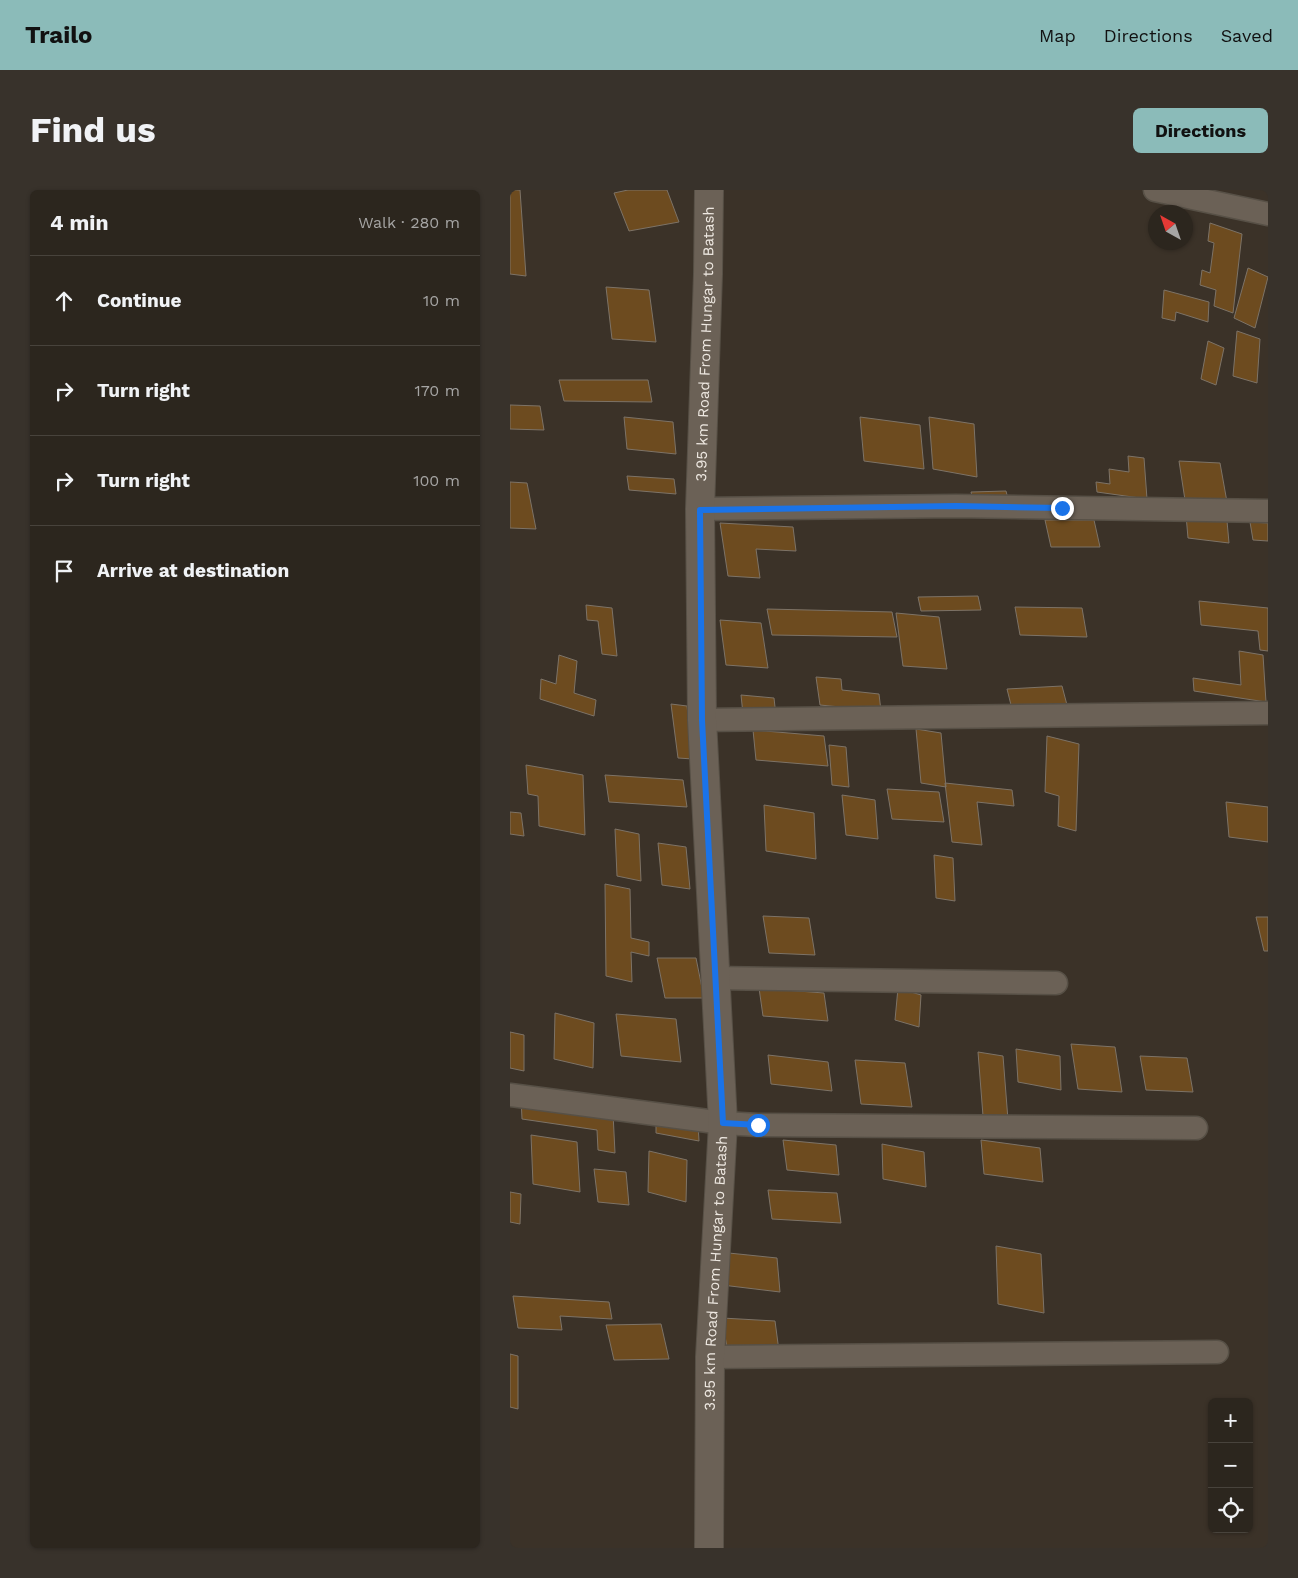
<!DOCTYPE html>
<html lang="en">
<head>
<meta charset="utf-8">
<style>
	body { margin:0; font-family:"Work Sans",sans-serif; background:#38322b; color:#f1f3f6 }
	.controls { position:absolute; right:15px; bottom:15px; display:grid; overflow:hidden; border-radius:8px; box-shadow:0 1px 4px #0004 }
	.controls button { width:45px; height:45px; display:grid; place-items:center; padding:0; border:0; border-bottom:1px solid #48433c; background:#2c261e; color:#f1f3f6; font:25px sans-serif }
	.compass { position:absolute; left:638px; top:15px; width:45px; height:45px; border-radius:50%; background:#2c261e; box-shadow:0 1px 4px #0004; rotate:320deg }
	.stop { position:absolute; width:15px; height:15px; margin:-11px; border:4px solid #1a73e8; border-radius:50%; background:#fff }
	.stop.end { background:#1a73e8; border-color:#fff; box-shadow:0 1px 5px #0008 }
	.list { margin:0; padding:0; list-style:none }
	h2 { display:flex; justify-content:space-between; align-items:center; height:65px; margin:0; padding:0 20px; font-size:21px }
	h2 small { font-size:16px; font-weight:400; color:#a6a5a4 }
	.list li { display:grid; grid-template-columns:32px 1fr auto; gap:15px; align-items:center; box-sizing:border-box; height:90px; padding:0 20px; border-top:1px solid #48433c }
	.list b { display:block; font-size:19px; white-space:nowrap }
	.list em { font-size:16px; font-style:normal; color:#a6a5a4 }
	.icon { flex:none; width:28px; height:28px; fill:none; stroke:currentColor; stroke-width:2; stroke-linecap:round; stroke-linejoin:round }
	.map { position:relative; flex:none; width:758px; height:1358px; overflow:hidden; border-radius:8px }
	header { display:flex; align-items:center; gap:30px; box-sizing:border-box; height:70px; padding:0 25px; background:#8bbbb9; color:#111 }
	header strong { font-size:24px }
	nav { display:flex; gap:28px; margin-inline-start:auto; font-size:18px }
	.intro { display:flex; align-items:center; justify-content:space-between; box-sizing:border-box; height:120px; padding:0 30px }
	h1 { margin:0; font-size:35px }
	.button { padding:12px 22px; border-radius:8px; background:#8bbbb9; color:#111; font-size:18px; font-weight:700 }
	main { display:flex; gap:30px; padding:0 30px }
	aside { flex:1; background:#2c261e; border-radius:8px; box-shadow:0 1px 4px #0004 }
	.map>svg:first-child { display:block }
	.building { fill:#6d4b1f; stroke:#7d7367 }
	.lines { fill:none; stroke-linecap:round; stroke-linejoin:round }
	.street-casing { stroke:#575046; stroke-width:25 }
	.secondary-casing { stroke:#575046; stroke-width:30 }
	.street { stroke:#6b6156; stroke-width:22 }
	.secondary { stroke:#6b6156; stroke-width:28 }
	.route { stroke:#1a73e8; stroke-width:6 }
	.labels { text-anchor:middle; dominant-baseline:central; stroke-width:4; stroke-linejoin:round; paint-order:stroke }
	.street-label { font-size:15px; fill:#eee8e1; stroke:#3b3228 }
</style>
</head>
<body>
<header>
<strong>Trailo</strong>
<nav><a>Map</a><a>Directions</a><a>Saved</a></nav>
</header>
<div class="intro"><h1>Find us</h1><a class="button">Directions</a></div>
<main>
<aside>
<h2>4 min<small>Walk · 280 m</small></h2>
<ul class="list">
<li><svg class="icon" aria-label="ahead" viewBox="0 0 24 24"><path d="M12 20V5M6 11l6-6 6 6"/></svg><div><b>Continue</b></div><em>10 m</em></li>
<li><svg class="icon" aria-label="right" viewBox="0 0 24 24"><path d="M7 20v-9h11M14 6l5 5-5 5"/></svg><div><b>Turn right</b></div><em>170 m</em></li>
<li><svg class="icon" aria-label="right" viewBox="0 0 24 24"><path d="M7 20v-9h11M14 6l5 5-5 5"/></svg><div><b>Turn right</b></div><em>100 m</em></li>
<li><svg class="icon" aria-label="arrive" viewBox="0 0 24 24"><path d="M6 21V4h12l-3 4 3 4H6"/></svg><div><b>Arrive at destination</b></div></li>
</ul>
</aside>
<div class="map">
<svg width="758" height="1358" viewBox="0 0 758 1358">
	<rect width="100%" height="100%" fill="#3b3228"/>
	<path class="building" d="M0 0H10L16 86 0 84Z
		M118 0H157L169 32 119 41 104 3Z
		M700 33 732 44 723 123 704 116 706 100 690 95 692 80 700 83 704 53 698 51Z
		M738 78 758 87 745 138 724 128Z
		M96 97 139 100 146 152 102 149Z
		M654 100 699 112 698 132 666 122 665 131 652 128Z
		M727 141 750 149 747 193 723 186Z
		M698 151 714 158 706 195 691 189Z
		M49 190H138L142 212 54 211Z
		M0 215 30 216 34 240 0 239Z
		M114 227 163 232 166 264 117 259Z
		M350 227 410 235 414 279 354 271Z
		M419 227 464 234 467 287 423 279Z
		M618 266 634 268 637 309 587 302 586 292 600 294 599 279 619 282Z
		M669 271 710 273 717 312 675 310Z
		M117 286 164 289 166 304 119 300Z
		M0 292 17 293 26 339 0 338Z
		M496 301 499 313 464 314 461 302Z
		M676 325 717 331 719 353 678 348Z
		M535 330H584L590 357H541Z
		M740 332 758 333V351L743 350Z
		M210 333 283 337 286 361 246 359 250 388 218 386Z
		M468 406 471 420 411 421 408 407Z
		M689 411 758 418V461L750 460 748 441 691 435Z
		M76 415 102 418 107 466 92 464 88 431 77 430Z
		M505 417 572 418 577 447 510 445Z
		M257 419 382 422 387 447 262 445Z
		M386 423 429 427 437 479 393 476Z
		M210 430 251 433 258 478 216 475Z
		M729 461 753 465 756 512 684 501 683 488 731 495Z
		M49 465 67 471 64 503 86 510 84 526 30 509 31 489 46 494Z
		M306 487 331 489 332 500 369 504 371 521 310 515Z
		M552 496 557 515 502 519 497 499Z
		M231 505 264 508 266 526 233 524Z
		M161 514 177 516 183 569 168 568Z
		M406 539 431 543 436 597 411 593Z
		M243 540 314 546 318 576 246 570Z
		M537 546 569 554 566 641 548 636 549 606 535 602Z
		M319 555 336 557 339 597 322 595Z
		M16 575 73 585 75 645 29 636 28 606 18 604Z
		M95 585 173 590 177 617 99 612Z
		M435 593 502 600 504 616 467 612 472 655 442 652Z
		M377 599 429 602 434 632 382 629Z
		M332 605 365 610 368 649 336 645Z
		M716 612 758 617V652L719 647Z
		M254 615 304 623 306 669 256 661Z
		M0 622 11 623 14 646 0 644Z
		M105 639 129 644 131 691 107 686Z
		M148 653 176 657 180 699 152 695Z
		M424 665 443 668 445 711 426 708Z
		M95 694 120 699 121 748 139 752V766L121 762 122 792 96 786Z
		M253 726 299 728 305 765 259 763Z
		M746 727H758V761H754Z
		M147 768H186L194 808H155Z
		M249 798 314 803 318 831 253 826Z
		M388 798 411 805 409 837 385 830Z
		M45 823 84 833 83 878 44 869Z
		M106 824 166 829 171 872 111 866Z
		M0 842 14 845V881L0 878Z
		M561 854 605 857 612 902 568 899Z
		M506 859 550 866 551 900 508 892Z
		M468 862 493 866 498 930 473 926Z
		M258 865 318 872 322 901 261 894Z
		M630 866 677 868 683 902 636 900Z
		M345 870 395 873 402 917 351 914Z
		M11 908 103 923 105 963 88 960 87 940 12 929Z
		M146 926 188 933 189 951 146 943Z
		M21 945 67 952 70 1002 23 994Z
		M273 950 326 955 329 985 277 980Z
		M471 950 530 958 533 992 474 984Z
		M372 954 414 962 416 997 373 989Z
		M139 961 177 970 176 1012 138 1002Z
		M84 979 116 982 119 1015 88 1012Z
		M258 1000 327 1003 331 1033 262 1029Z
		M0 1002 11 1004 10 1034 0 1032Z
		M486 1056 531 1064 534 1123 488 1114Z
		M209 1062 267 1068 270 1102 212 1095Z
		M3 1106 99 1112 102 1129 50 1126 52 1140 8 1138Z
		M212 1128 265 1131 269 1161 217 1158Z
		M151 1134 159 1169 104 1170 96 1135Z
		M0 1164 8 1166V1219L0 1217Z"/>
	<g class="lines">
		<g class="street-casing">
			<path id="street" d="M645 0 758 24
				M190 319 446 316 758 321
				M192 530 758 523
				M205 788 546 793
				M0 905 213 933 248 935 686 938
				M200 1167 707 1162"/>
		</g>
		<g class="secondary-casing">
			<g id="secondary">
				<path id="s1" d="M199 1358 200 1167 213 933 192 530 190 319 198 84 199 0"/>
			</g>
		</g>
		<use href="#street" class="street"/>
		<use href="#secondary" class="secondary"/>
	</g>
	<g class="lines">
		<path class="route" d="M248 935 213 933 192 530 190 320 446 316 552 318"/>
	</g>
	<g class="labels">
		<g class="street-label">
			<text stroke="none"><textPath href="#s1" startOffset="1205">3.95 km Road From Hungar to Batash</textPath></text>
			<text stroke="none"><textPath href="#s1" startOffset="275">3.95 km Road From Hungar to Batash</textPath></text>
		</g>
	</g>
</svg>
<div class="controls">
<button>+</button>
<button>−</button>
<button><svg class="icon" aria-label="locate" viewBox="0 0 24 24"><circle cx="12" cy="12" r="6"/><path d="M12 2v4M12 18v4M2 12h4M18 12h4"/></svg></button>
</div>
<svg class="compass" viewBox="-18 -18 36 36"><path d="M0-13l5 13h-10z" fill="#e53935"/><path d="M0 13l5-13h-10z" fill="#a6a5a4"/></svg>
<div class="stop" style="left:248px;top:935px"></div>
<div class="stop end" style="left:552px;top:318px"></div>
</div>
</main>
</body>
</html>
